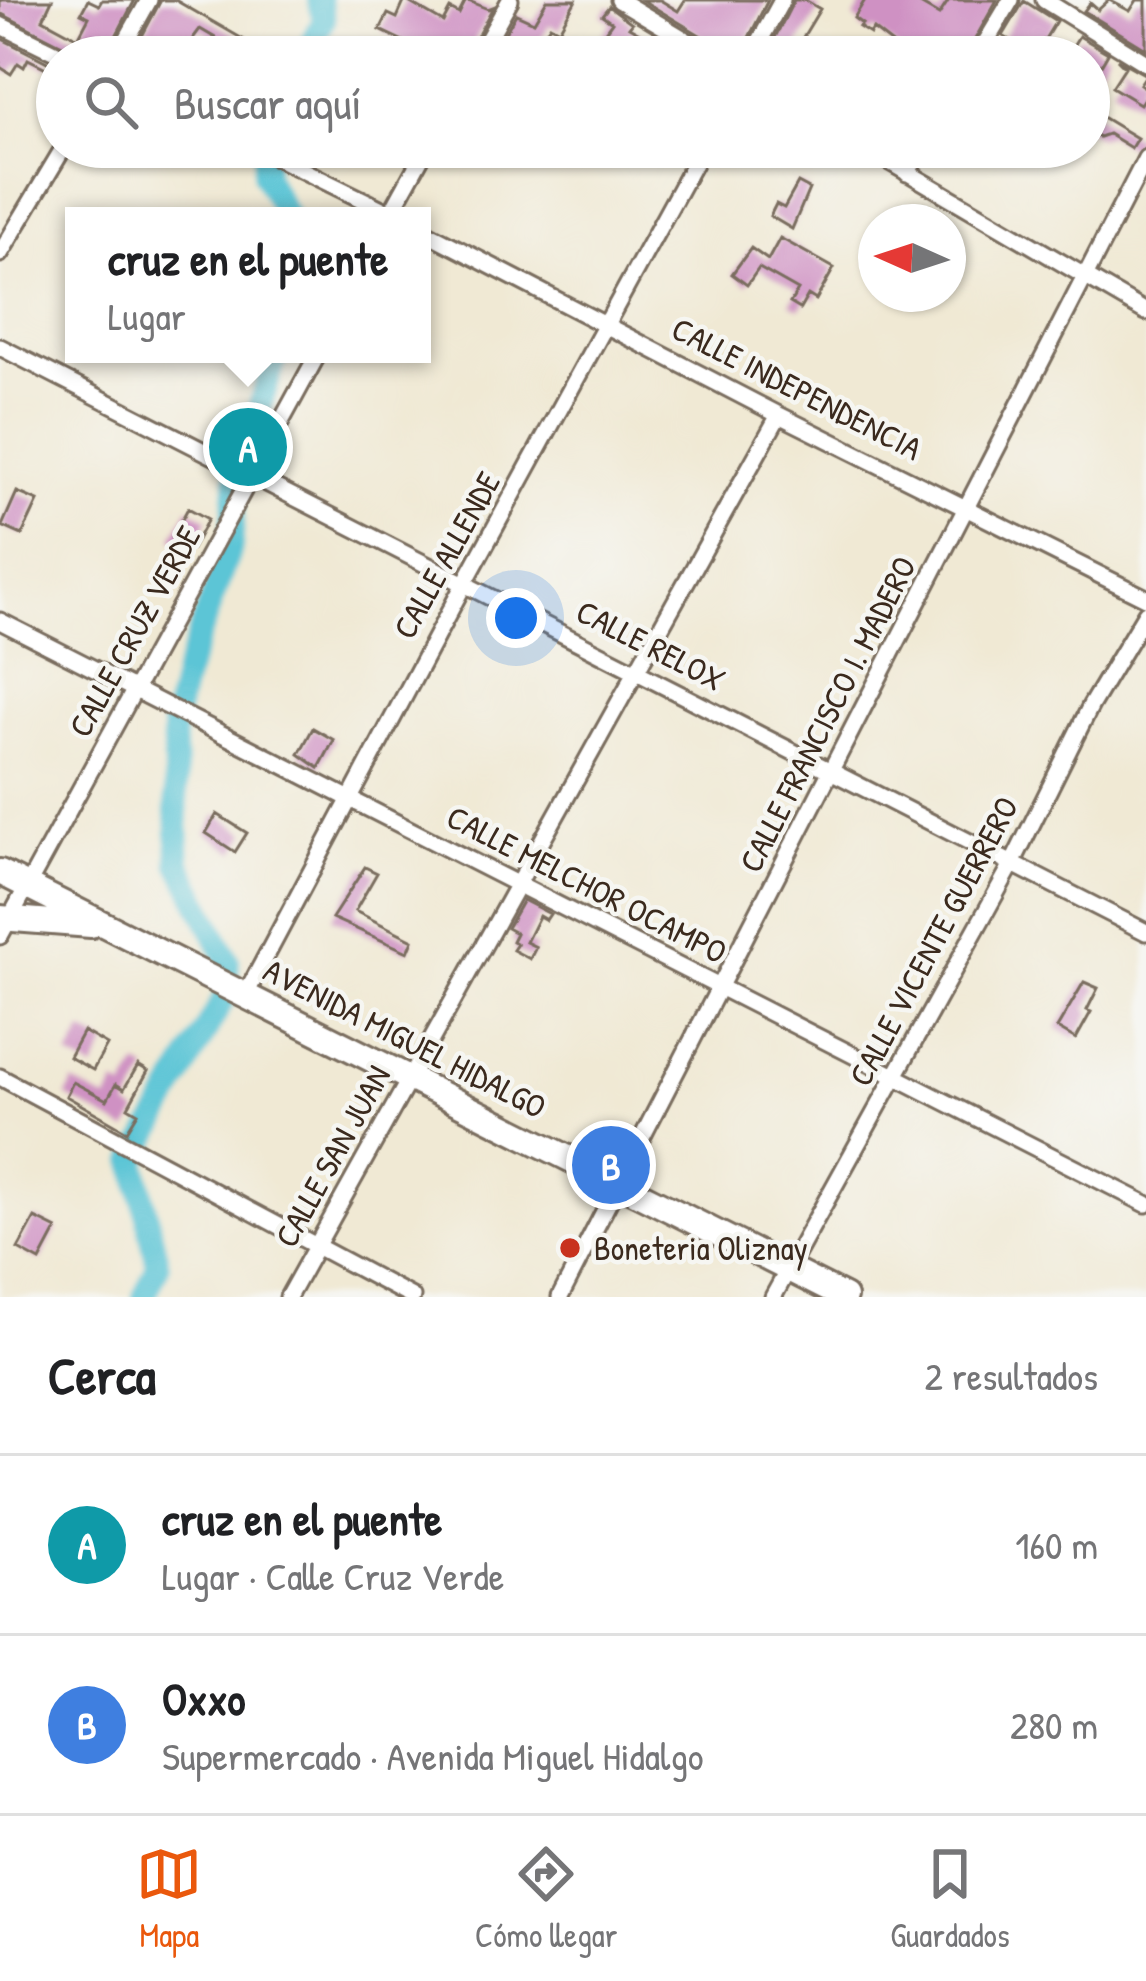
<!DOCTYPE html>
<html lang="es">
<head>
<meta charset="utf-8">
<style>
	body { margin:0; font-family:"Patrick Hand",sans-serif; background:#f6f6f6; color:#202124 }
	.compass { position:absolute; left:858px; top:204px; width:108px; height:108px; border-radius:50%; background:#fff; box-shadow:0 3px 9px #0004; rotate:273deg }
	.you { position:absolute; left:516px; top:618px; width:42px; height:42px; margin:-30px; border:9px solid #fff; border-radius:50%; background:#1a73e8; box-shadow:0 0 0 18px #1a73e833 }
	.badge { display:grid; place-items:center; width:78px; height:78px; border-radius:50%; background:#ea580c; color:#fff; font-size:39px; font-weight:700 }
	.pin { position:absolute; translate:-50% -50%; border:6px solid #fff; box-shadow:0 3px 12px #0006 }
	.popup { position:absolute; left:65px; top:207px; width:366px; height:156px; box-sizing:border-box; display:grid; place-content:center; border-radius:0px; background:#fff; filter:drop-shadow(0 3px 9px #0005); font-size:39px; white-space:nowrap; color:#757577 }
	.popup b { font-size:45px; color:#202124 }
	.popup::after { content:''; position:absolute; left:50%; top:100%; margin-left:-24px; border:24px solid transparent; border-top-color:#fff }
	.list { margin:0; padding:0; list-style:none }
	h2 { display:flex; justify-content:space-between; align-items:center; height:156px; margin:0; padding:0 48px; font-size:51px }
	h2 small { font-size:39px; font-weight:400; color:#757577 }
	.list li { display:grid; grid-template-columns:78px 1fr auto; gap:36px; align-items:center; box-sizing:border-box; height:180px; padding:0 48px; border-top:3px solid #e0e0e0 }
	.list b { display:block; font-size:45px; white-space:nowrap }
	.list p { margin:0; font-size:39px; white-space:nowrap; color:#757577 }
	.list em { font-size:39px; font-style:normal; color:#757577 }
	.icon { flex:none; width:66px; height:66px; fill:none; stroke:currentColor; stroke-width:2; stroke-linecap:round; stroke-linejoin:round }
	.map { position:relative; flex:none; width:1146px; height:1297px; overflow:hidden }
	.search { position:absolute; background:#fff; box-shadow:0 3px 9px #0004; left:36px; right:36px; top:36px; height:132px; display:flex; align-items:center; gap:30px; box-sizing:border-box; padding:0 42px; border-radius:66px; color:#757577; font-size:45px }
	.sheet { height:516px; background:#fff }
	nav { display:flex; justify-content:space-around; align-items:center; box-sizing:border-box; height:168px; border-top:3px solid #e0e0e0; background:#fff; font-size:33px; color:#757577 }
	nav a { display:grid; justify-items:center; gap:6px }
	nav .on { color:#ea580c }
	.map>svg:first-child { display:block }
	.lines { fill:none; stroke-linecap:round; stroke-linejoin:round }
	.river { stroke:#5bc5d6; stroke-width:24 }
	.building { fill:#cf91c3 }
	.street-casing { stroke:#7a6d5e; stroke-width:21 }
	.primary-casing { stroke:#7a6d5e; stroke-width:30 }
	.street { stroke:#fff; stroke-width:15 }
	.primary { stroke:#fff; stroke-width:24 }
	.poi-dot { fill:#c8321e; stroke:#f6f6f2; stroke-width:4.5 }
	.labels { text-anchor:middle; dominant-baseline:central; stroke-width:9; stroke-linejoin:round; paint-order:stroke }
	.street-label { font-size:33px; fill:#3b2a1e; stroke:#f6f6f2 }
	.poi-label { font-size:33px; fill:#3b2a1e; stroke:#f6f6f2; text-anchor:start }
</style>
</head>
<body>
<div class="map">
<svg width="1146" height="1297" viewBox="0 0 1146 1297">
	<rect width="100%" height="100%" fill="#f6f6f2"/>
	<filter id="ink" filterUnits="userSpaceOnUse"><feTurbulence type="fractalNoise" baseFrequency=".00833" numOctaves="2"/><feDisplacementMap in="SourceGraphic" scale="24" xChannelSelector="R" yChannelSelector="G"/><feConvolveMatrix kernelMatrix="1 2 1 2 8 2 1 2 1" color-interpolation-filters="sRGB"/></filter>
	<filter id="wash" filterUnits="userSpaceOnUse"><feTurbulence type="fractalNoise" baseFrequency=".004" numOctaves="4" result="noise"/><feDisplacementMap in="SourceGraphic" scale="48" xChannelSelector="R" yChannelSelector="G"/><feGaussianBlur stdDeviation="2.7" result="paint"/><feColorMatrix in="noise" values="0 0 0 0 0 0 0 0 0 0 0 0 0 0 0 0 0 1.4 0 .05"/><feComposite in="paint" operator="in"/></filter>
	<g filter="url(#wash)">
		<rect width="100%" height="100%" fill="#f0e9d4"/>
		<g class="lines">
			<path class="river" d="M305 57 324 20 319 0
				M266 147 264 175 286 216
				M144 1297 158 1266 135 1161 226 994 228 961 179 862 173 725 184 677 231 546 237 475 277 354"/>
		</g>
		<g id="blocks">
			<path class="building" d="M0 0H52L43 19 78 38 89 17 81 13 88 0 99 5 102 0H135L105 57 76 52 0 13Z
				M161 0H175L274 57H248L200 29 179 57H131Z
				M405 0 443 22 450 9 459 14 466 0 488 9 493 7 466 57H399L407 43 380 30 388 14 397 18Z
				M547 0H576L559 30 550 25 537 44 562 57 571 41 598 57H511L502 51 501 40 516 14 534 22Z
				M642 0H660L678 11 685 0H768L739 57 726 56 720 47Z
				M794 0H805L820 9 791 57H765Z
				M865 0H913L939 15 949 0H997L965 57H909L873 29 870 34 859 27 862 24 854 18Z
				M1109 0 1130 11 1137 0H1146V49L1084 11 1090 3 1098 10Z
				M1024 1 1056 21 1034 57H1023L1027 51 1003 36Z
				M609 6 632 23 629 27 682 57H656L623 36 608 57 594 47 612 22 602 15Z
				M1079 36 1108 53 1089 86V57H1066Z
				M0 38 51 64 46 68 28 59 24 67 18 63 11 74 0 67Z
				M1117 59 1146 75 1140 84 1146 88V95L1140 104 1112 87 1125 67Z
				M1089 109 1137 138 1131 148 1108 134 1099 137 1089 131Z
				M798 183 809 189 792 229 770 216 776 204 784 208Z
				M780 238 834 268 816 300 808 295 800 309 790 303 798 290 759 268 747 285 732 274 751 248 768 260Z
				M17 492 38 501 22 535 2 526Z
				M188 508 208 519 192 549 172 538Z
				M313 728 334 740 319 768 299 754Z
				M217 814 247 833 235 852 206 833Z
				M365 867 377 873 355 911 413 940 408 952 332 918Z
				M523 900 550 914 546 920 539 916 526 942 536 947 530 959 513 950 517 944 512 941 516 933 507 928Z
				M1084 982 1098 988 1087 1010 1091 1012 1076 1039 1057 1028Z
				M83 1031 107 1045 93 1070 69 1057Z
				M138 1065 148 1071 128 1107 138 1113 127 1131 66 1096 73 1082 107 1100 116 1084 124 1089Z
				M35 1218 57 1229 40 1261 18 1249Z"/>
		</g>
	</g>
	<g filter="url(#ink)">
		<use href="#blocks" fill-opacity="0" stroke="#7a6d5e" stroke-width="3"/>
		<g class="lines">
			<g class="street-casing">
				<path id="street" d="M619 0 714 57
					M1044 0 1146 63
					M0 25 65 57
					M117 57 149 0
					M478 57 510 0
					M751 57 782 0
					M977 57 1011 0
					M255 147 396 216
					M864 147 1146 312
					M907 173 923 147
					M389 216 427 147
					M422 230 779 415 1146 598
					M0 254 64 147
					M0 347 1146 932
					M0 621 1146 1204
					M0 936 318 354
					M246 994 463 586 703 147
					M0 1077 412 1297
					M288 1297 779 415
					M560 1297 1146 158
					M773 1297 1011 866 1091 705 1146 613"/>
			</g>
			<g class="primary-casing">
				<path id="primary" d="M0 872 844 1297
					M0 918 91 925"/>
			</g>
			<use href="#street" class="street"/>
			<use href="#primary" class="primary"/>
		</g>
	</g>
	<circle class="poi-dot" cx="570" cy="1248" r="12"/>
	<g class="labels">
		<g class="street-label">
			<text transform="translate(797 388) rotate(27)">CALLE INDEPENDENCIA</text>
			<text transform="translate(446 555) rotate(-61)">CALLE ALLENDE</text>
			<text transform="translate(134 631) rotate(-61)">CALLE CRUZ VERDE</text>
			<text transform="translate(651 645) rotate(27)">CALLE RELOX</text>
			<text transform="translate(827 714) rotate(-63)">CALLE FRANCISCO I. MADERO</text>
			<text transform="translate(587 884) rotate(27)">CALLE MELCHOR OCAMPO</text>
			<text transform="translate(933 941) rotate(-62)">CALLE VICENTE GUERRERO</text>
			<text transform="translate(405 1038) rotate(27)">AVENIDA MIGUEL HIDALGO</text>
			<text transform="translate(332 1156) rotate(-61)">CALLE SAN JUAN</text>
		</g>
		<g class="poi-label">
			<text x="594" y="1248">Boneteria Oliznay</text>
		</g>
	</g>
</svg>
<svg class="compass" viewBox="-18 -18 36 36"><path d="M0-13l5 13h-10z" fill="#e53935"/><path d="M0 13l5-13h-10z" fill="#757577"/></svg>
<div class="you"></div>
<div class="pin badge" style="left:248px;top:447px;background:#0f9aa8">A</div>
<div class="popup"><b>cruz en el puente</b>Lugar</div>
<div class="pin badge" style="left:611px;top:1165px;background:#3f7fe0">B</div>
<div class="search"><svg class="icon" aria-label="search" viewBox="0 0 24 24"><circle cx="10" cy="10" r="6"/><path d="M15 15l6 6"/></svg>Buscar aquí</div>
</div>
<section class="sheet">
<h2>Cerca<small>2 resultados</small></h2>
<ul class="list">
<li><span class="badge" style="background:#0f9aa8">A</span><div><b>cruz en el puente</b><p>Lugar · Calle Cruz Verde</p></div><em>160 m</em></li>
<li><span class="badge" style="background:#3f7fe0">B</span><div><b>Oxxo</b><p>Supermercado · Avenida Miguel Hidalgo</p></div><em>280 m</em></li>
</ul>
</section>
<nav>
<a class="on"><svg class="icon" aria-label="map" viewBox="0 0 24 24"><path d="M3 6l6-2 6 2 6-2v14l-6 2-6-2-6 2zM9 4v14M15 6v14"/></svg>Mapa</a>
<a><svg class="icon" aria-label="directions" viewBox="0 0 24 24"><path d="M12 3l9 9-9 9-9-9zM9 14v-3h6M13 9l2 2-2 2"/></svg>Cómo llegar</a>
<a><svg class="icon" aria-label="saved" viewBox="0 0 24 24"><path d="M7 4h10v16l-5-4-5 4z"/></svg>Guardados</a>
</nav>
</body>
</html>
